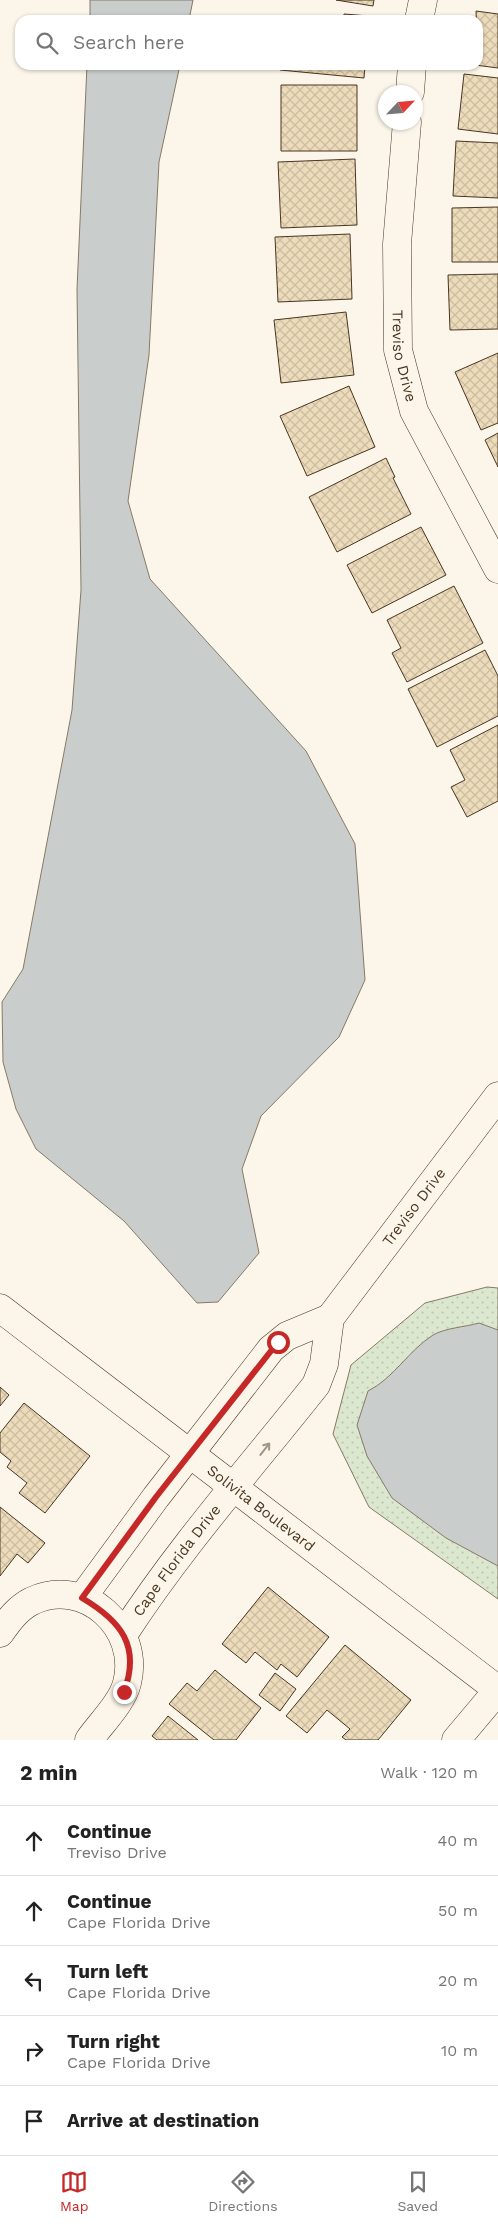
<!DOCTYPE html>
<html lang="en">
<head>
<meta charset="utf-8">
<style>
	body { margin:0; font-family:"Work Sans",sans-serif; background:#f2f2f2; color:#222 }
	.compass { position:absolute; left:378px; top:85px; width:45px; height:45px; border-radius:50%; background:#fff; box-shadow:0 1px 4px #0004; rotate:64deg }
	.stop { position:absolute; width:15px; height:15px; margin:-11px; border:4px solid #c62828; border-radius:50%; background:#fff }
	.stop.end { background:#c62828; border-color:#fff; box-shadow:0 1px 5px #0008 }
	.list { margin:0; padding:0; list-style:none }
	h2 { display:flex; justify-content:space-between; align-items:center; height:65px; margin:0; padding:0 20px; font-size:21px }
	h2 small { font-size:16px; font-weight:400; color:#767676 }
	.list li { display:grid; grid-template-columns:32px 1fr auto; gap:15px; align-items:center; box-sizing:border-box; height:70px; padding:0 20px; border-top:1px solid #e0e0e0 }
	.list b { display:block; font-size:19px; white-space:nowrap }
	.list p { margin:0; font-size:16px; white-space:nowrap; color:#767676 }
	.list em { font-size:16px; font-style:normal; color:#767676 }
	.icon { flex:none; width:28px; height:28px; fill:none; stroke:currentColor; stroke-width:2; stroke-linecap:round; stroke-linejoin:round }
	.map { position:relative; flex:none; width:498px; height:1740px; overflow:hidden }
	.search { position:absolute; background:#fff; box-shadow:0 1px 4px #0004; left:15px; right:15px; top:15px; height:55px; display:flex; align-items:center; gap:12px; box-sizing:border-box; padding:0 18px; border-radius:15px; color:#767676; font-size:19px }
	.sheet { height:415px; background:#fff }
	nav { display:flex; justify-content:space-around; align-items:center; box-sizing:border-box; height:70px; border-top:1px solid #e0e0e0; background:#fff; font-size:14px; color:#767676 }
	nav a { display:grid; justify-items:center; gap:2px }
	nav .on { color:#c62828 }
	.map>svg:first-child { display:block }
	.green { fill:url(#green-dots); stroke:#887966 }
	.water { fill:#c9cecd; stroke:#887966 }
	.building { fill:url(#building-cross-hatch); stroke:#4a3520 }
	.lines { fill:none; stroke-linecap:round; stroke-linejoin:round }
	.minor-casing { stroke:#4a3520; stroke-width:29 }
	.minor { stroke:#fbf6e9; stroke-width:28 }
	.oneway { stroke:#a29684 }
	.route { stroke:#c62828; stroke-width:6 }
	.labels { text-anchor:middle; dominant-baseline:central; stroke-width:4; stroke-linejoin:round; paint-order:stroke }
	.street-label { font-size:15px; fill:#4a3520; stroke:#fbf6e9 }
</style>
</head>
<body>
<div class="map">
<svg width="498" height="1740" viewBox="0 0 498 1740">
	<defs>
		<pattern id="green-dots" width="8" height="8" patternUnits="userSpaceOnUse" patternTransform="scale(1.25)"><rect width="8" height="8" fill="#dce7d0"/><path d="M2 2h.1M6 6h.1" fill="none" stroke="#bec7b2" stroke-width="1.8" stroke-linecap="round"/></pattern>
		<pattern id="building-cross-hatch" width="8" height="8" patternUnits="userSpaceOnUse" patternTransform="scale(1.25)"><rect width="8" height="8" fill="#ecdcbc"/><path d="M0 0l8 8M0 8l8-8" fill="none" stroke="#ccbda1"/></pattern>
	</defs>
	<rect width="100%" height="100%" fill="#fbf6e9"/>
	<path class="green" d="M487 1287 498 1288V1599L369 1507 333 1434 351 1365 425 1303Z"/>
	<path class="water" d="M90 0H193L189 20H90Z
		M87 65H180L159 162 149 355 128 501 150 579 306 751 355 844 365 980 339 1037 261 1116 242 1169 259 1253 218 1302 197 1303 124 1221 36 1149 16 1109 3 1062 2 1002 23 969 72 710 81 590 77 289Z
		M479 1323 498 1330V1566L446 1538 392 1498 367 1456 357 1425 368 1391C394 1378 408 1351 433 1335 445 1328 465 1327 479 1323Z"/>
	<path class="building" d="M336 0H374L373 6Z
		M476 11 498 14V68L475 65H478Z
		M344 14 369 16 368 20H344Z
		M284 16 328 20H284Z
		M280 65H365L364 78 280 70Z
		M464 74 498 78V134L458 129Z
		M281 85H357V151H281Z
		M456 141 498 143V198L453 196Z
		M355 159 357 225 281 228 278 162Z
		M498 207V262H452V208Z
		M350 234 352 299 278 302 275 237Z
		M498 274V329L450 330 448 275Z
		M346 312 354 375 281 383 274 320Z
		M498 353V423L481 430 455 372Z
		M349 386 375 447 307 476 280 416Z
		M498 433V467L485 440Z
		M386 458 395 477 393 478 411 514 337 552 309 497Z
		M421 527 446 575 372 613 347 565Z
		M454 586 483 643 407 682 392 653 401 648 387 620Z
		M485 650 498 676V716L437 747 408 689Z
		M498 725V801L467 817 451 787 465 780 450 750Z
		M0 1387 9 1395 0 1406Z
		M24 1403 90 1456 45 1513 19 1493 27 1483 7 1467 11 1461 0 1452V1433Z
		M0 1507 45 1543 28 1563 17 1554 0 1576Z
		M268 1587 329 1637 297 1677 281 1664 277 1670 255 1652 246 1663 222 1644Z
		M345 1645 411 1700 378 1740H346L342 1737 350 1729 327 1710 307 1733 286 1716Z
		M215 1670 261 1708 236 1740H214L169 1704 187 1683 197 1691Z
		M275 1673 296 1689 280 1711 259 1695Z
		M168 1716 198 1740H157L152 1736Z"/>
	<g class="lines">
		<g class="minor-casing">
			<g id="minor">
				<path d="M419 20 423 0"/>
				<path d="M410 92 412 65"/>
				<path id="s1" d="M407 122 397 244 398 350 414 411 498 569"/>
				<path id="s2" d="M0 1308 498 1690"/>
				<path d="M82 1598 156 1497 271 1349 287 1336 330 1318"/>
				<path d="M0 1633C9 1620 18 1608 32 1601 85 1576 141 1628 127 1683 122 1703 101 1723 89 1740"/>
				<path id="s3" d="M123 1635C180 1547 251 1467 316 1385L324 1364 330 1318 498 1096"/>
				<path d="M456 1740 498 1690"/>
			</g>
		</g>
		<use href="#minor" class="minor"/>
	</g>
	<defs><path id="oneway-shaft" d="M-6 0H5M1.5-3L5.5 0L1.5 3" fill="none" stroke-width="1.6" stroke-linecap="round" stroke-linejoin="round" transform="scale(1.25)"/></defs>
	<use class="oneway" href="#oneway-shaft" transform="translate(265 1449) rotate(-52)"/>
	<g class="lines">
		<path class="route" d="M124 1692C141 1646 121 1621 82 1598L156 1497 278 1342"/>
	</g>
	<g class="labels">
		<g class="street-label">
			<text stroke="none"><textPath href="#s1" startOffset="235">Treviso Drive</textPath></text>
			<text stroke="none"><textPath href="#s3" startOffset="524">Treviso Drive</textPath></text>
			<text stroke="none"><textPath href="#s2" startOffset="329">Solivita Boulevard</textPath></text>
			<text stroke="none"><textPath href="#s3" startOffset="92">Cape Florida Drive</textPath></text>
		</g>
	</g>
</svg>
<svg class="compass" viewBox="-18 -18 36 36"><path d="M0-13l5 13h-10z" fill="#e53935"/><path d="M0 13l5-13h-10z" fill="#767676"/></svg>
<div class="stop" style="left:278px;top:1342px"></div>
<div class="stop end" style="left:124px;top:1692px"></div>
<div class="search"><svg class="icon" aria-label="search" viewBox="0 0 24 24"><circle cx="10" cy="10" r="6"/><path d="M15 15l6 6"/></svg>Search here</div>
</div>
<section class="sheet">
<h2>2 min<small>Walk · 120 m</small></h2>
<ul class="list">
<li><svg class="icon" aria-label="ahead" viewBox="0 0 24 24"><path d="M12 20V5M6 11l6-6 6 6"/></svg><div><b>Continue</b><p>Treviso Drive</p></div><em>40 m</em></li>
<li><svg class="icon" aria-label="ahead" viewBox="0 0 24 24"><path d="M12 20V5M6 11l6-6 6 6"/></svg><div><b>Continue</b><p>Cape Florida Drive</p></div><em>50 m</em></li>
<li><svg class="icon" aria-label="left" viewBox="0 0 24 24"><path d="M17 20v-9H6M10 6l-5 5 5 5"/></svg><div><b>Turn left</b><p>Cape Florida Drive</p></div><em>20 m</em></li>
<li><svg class="icon" aria-label="right" viewBox="0 0 24 24"><path d="M7 20v-9h11M14 6l5 5-5 5"/></svg><div><b>Turn right</b><p>Cape Florida Drive</p></div><em>10 m</em></li>
<li><svg class="icon" aria-label="arrive" viewBox="0 0 24 24"><path d="M6 21V4h12l-3 4 3 4H6"/></svg><div><b>Arrive at destination</b></div></li>
</ul>
</section>
<nav>
<a class="on"><svg class="icon" aria-label="map" viewBox="0 0 24 24"><path d="M3 6l6-2 6 2 6-2v14l-6 2-6-2-6 2zM9 4v14M15 6v14"/></svg>Map</a>
<a><svg class="icon" aria-label="directions" viewBox="0 0 24 24"><path d="M12 3l9 9-9 9-9-9zM9 14v-3h6M13 9l2 2-2 2"/></svg>Directions</a>
<a><svg class="icon" aria-label="saved" viewBox="0 0 24 24"><path d="M7 4h10v16l-5-4-5 4z"/></svg>Saved</a>
</nav>
</body>
</html>
